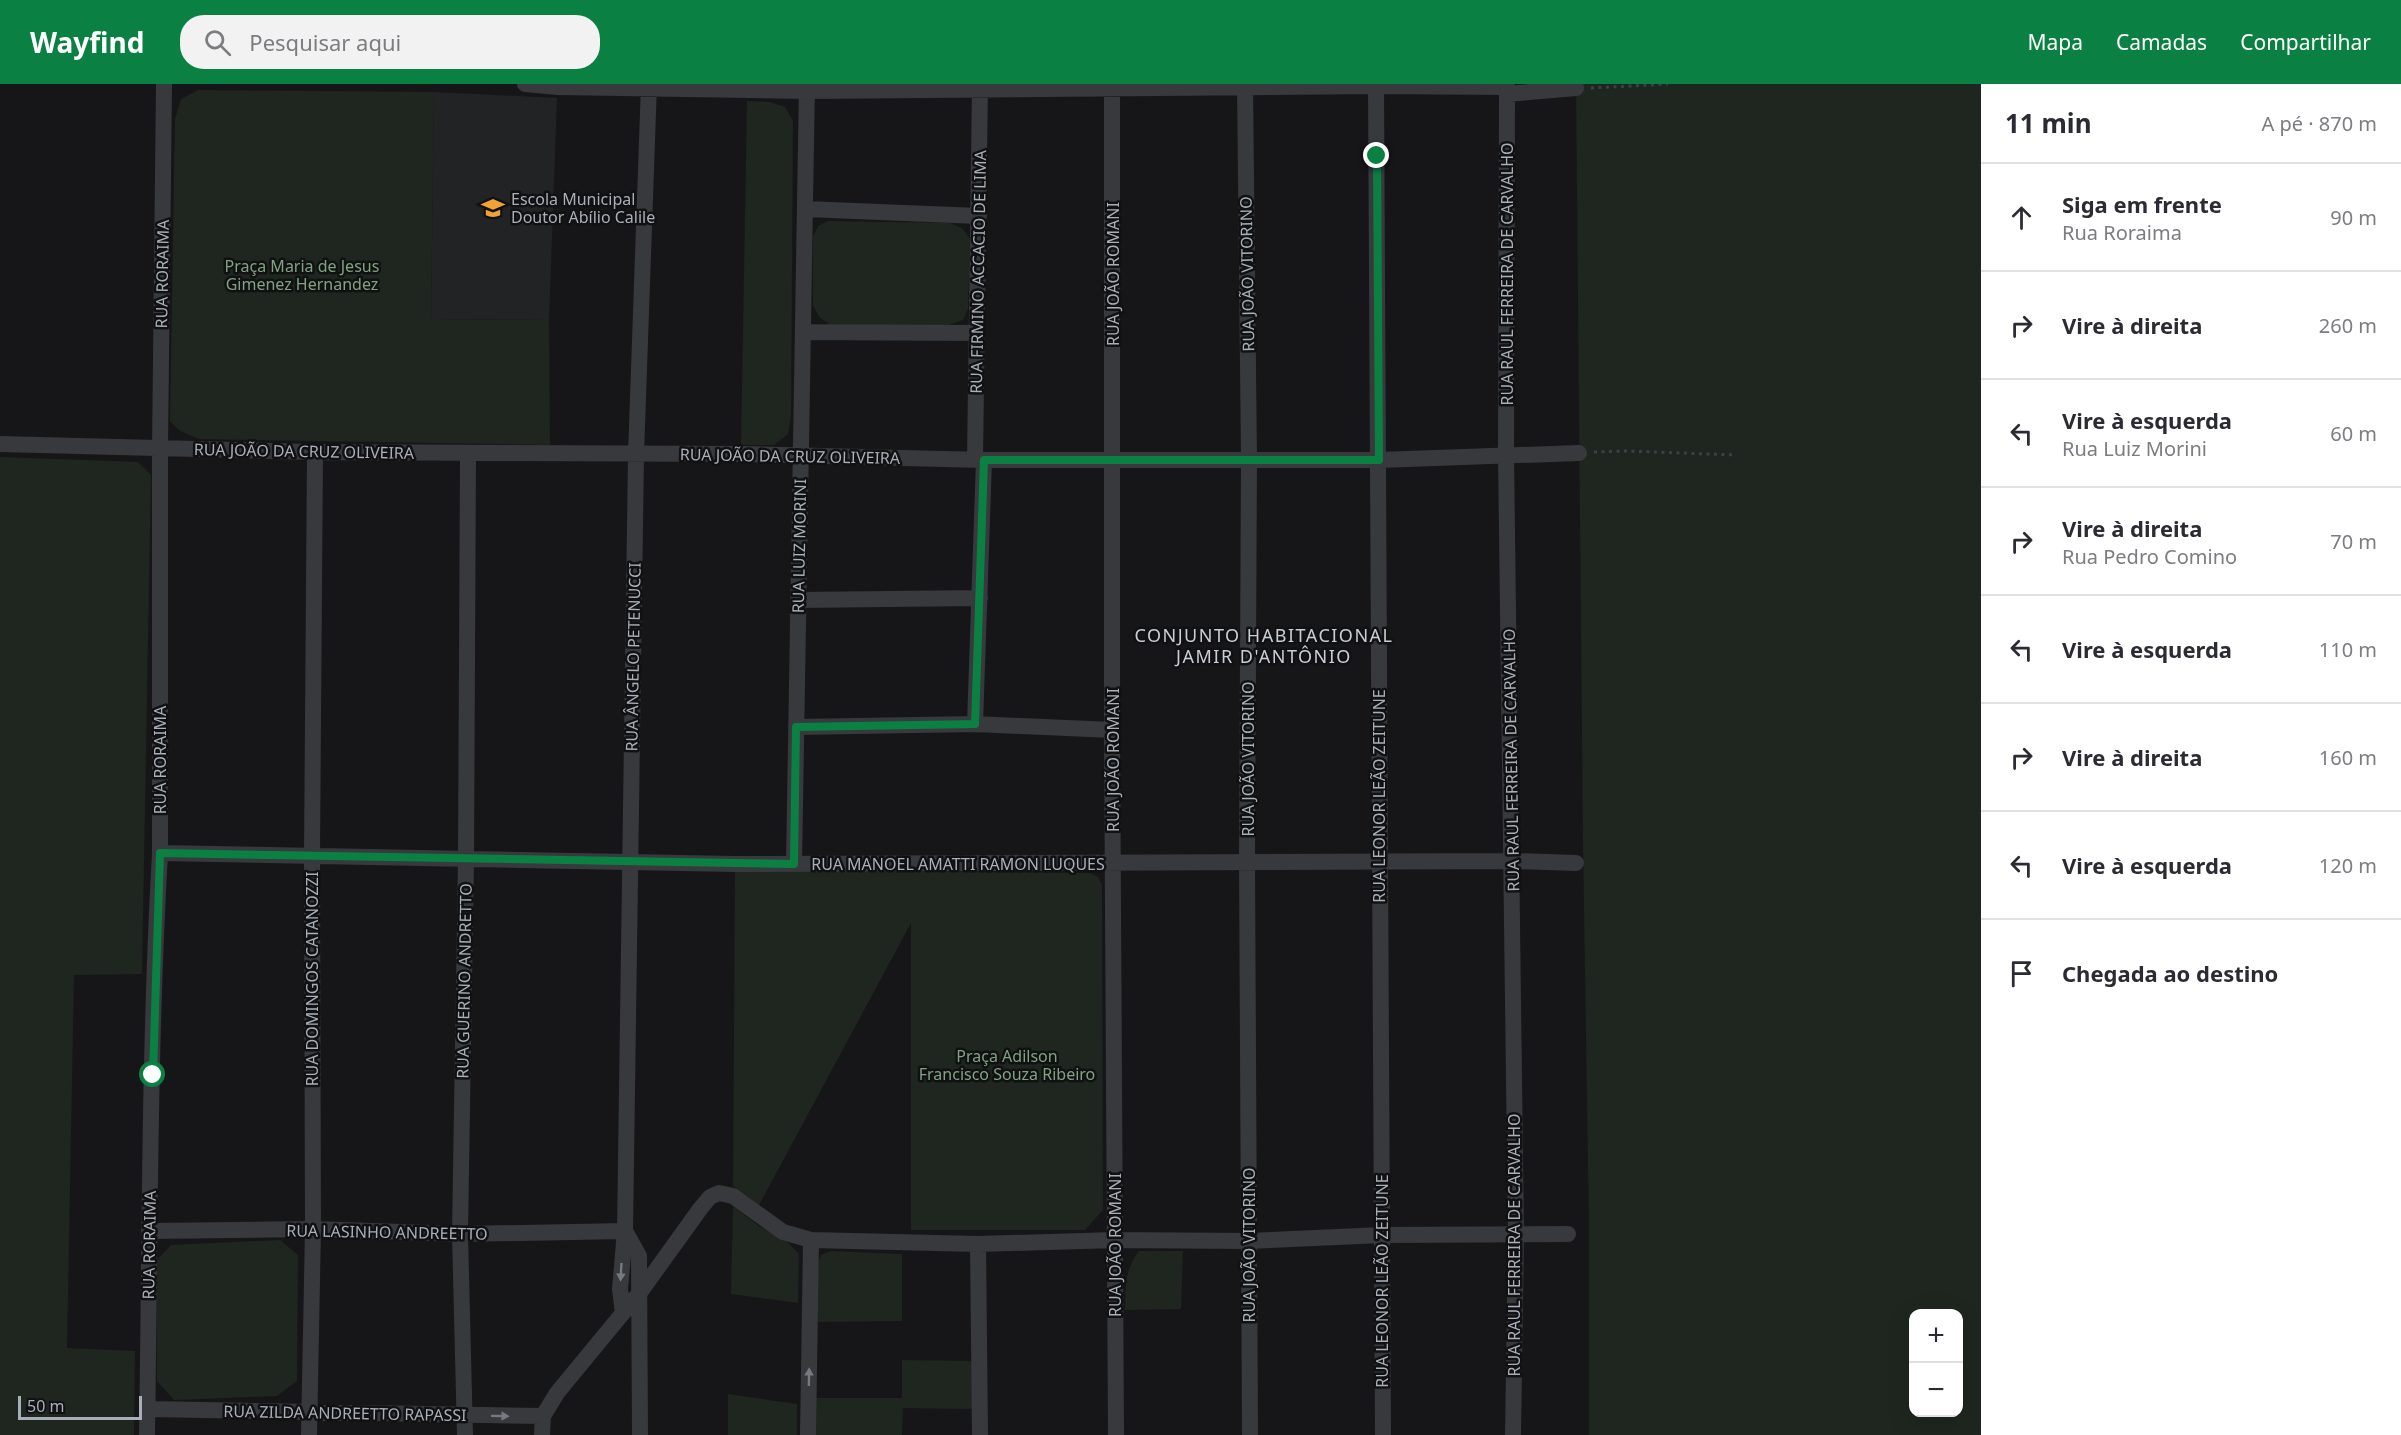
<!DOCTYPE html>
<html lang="pt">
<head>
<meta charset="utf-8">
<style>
	body { margin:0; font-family:"Noto Sans",sans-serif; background:#f2f2f3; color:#2b2b33 }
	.controls { position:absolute; right:18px; bottom:18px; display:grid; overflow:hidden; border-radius:12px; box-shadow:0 6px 24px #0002 }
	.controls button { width:54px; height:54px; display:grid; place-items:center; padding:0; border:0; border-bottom:2px solid #e1e1e2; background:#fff; color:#2b2b33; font:30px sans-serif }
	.scale { position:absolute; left:18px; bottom:15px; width:124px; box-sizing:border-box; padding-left:6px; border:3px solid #a8afb8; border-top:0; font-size:16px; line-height:21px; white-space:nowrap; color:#a8afb8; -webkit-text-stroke:4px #111113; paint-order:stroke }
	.stop { position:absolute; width:18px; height:18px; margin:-14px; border:4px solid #0b8043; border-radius:50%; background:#fff }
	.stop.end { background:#0b8043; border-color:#fff; box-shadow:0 2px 6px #0008 }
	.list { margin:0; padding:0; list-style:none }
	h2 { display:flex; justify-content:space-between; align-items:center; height:78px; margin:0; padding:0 24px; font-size:26px }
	h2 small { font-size:20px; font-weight:400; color:#7c7c81 }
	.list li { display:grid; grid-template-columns:39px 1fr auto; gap:18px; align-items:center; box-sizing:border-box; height:108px; padding:0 24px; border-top:2px solid #e1e1e2 }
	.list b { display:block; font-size:22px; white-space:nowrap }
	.list p { margin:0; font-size:20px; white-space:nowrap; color:#7c7c81 }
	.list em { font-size:20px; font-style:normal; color:#7c7c81 }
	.icon { flex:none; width:33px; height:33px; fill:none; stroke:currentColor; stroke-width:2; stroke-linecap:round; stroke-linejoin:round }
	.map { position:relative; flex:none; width:1981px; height:1351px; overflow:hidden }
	header { display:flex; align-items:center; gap:36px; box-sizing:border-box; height:84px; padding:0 30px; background:#0b8043; color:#fff }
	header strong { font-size:28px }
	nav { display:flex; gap:33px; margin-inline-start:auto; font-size:21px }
	.search { width:420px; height:54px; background:#f2f2f3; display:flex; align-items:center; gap:15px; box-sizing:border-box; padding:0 21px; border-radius:24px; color:#7c7c81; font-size:22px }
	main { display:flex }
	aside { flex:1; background:#fff }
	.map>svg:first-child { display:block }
	.built { fill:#222325 }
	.green { fill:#1e261f; fill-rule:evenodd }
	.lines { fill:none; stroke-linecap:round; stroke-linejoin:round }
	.path { stroke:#3d4044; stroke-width:3; stroke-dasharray:3 4.5; stroke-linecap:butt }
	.minor { stroke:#37393d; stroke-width:16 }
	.oneway { fill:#757a81 }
	.route { stroke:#0b8043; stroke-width:8 }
	.labels { text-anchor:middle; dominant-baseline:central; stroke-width:5; stroke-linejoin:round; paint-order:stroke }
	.poi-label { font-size:16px; fill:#a8afb8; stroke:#111113; text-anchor:start }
	.park-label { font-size:16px; fill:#80a380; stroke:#111113 }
	.street-label { font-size:16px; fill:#a8afb8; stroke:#111113 }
	.neighbourhood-label { font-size:18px; letter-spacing:1.5px; fill:#c9cdd4; stroke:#111113 }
</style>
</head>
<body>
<header>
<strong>Wayfind</strong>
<div class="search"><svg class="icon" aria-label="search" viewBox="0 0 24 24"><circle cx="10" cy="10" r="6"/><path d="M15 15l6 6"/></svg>Pesquisar aqui</div>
<nav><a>Mapa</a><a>Camadas</a><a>Compartilhar</a></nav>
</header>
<main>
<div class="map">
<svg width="1981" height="1351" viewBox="0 0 1981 1351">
	<rect width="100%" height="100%" fill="#161618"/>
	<path class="built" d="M434 8 557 14 549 236 431 235Z"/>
	<path class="green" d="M1576 0H1981V1351H1589V1142L1583 761ZM1914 1230H1958V1328H1914Z
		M198 6 434 8 431 235 549 236 550 361 199 355 180 347 170 337 175 35 181 15Z
		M747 17 770 18 785 23 793 37 791 332 788 350 774 361H741Z
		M828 137 950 139 962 144 970 155 968 225 963 236 945 242 829 240 819 233 813 221V153L818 142Z
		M0 373 138 378 151 391 142 890 74 891 67 1264 135 1267 134 1351H0Z
		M735 786 1090 789 1098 793 1102 801 1103 1126 1085 1146H911V839L759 1121 733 1102Z
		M733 1122 759 1142 788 1159 799 1170 798 1219 731 1210Z
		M280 1156 298 1171 297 1297 277 1312 174 1316 157 1297V1176L171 1161Z
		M830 1167 902 1170V1237L817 1238 818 1179 821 1171Z
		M1139 1167H1183L1181 1225 1125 1226C1126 1203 1124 1186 1139 1167Z
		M902 1276 972 1277V1325L903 1324 902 1351H815V1314H902Z
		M728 1310 797 1320V1351H728Z"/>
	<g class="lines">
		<path class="path" d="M1591 4 1668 0
			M1594 368 1626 367 1736 371"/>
		<path class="minor" d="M525 0 558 3 807 7 1376 2 1507 3
			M1112 0V646L1116 1351
			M1245 0 1249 375 1247 778 1250 1351
			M1376 0 1383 1351
			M1507 0 1506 371 1516 1151 1513 1351
			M1507 10 1576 4
			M805 125 979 132
			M803 248 977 249
			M0 360 315 368 741 370 984 376H1379L1579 369
			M975 376 980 0
			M798 516 980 514
			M975 640 984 376
			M796 643 975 640 1112 646
			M160 769 735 780 1513 777 1576 779
			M794 780 807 0
			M149 1147 313 1145 460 1150 625 1147 620 1205 623 1229
			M978 1160 980 1351
			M148 1325 543 1332
			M147 1351C150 1157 149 963 160 769V365L164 0
			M309 1351 313 1145 312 773 315 368
			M465 1351 460 1150 466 775 468 370
			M542 1351 543 1332 557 1309 641 1207 700 1125 710 1113 719 1109 733 1112 783 1148 811 1156 978 1160 1115 1156 1249 1157 1382 1151 1568 1150
			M640 1351 639 1172 625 1147 636 371 649 0
			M808 1351 811 1156"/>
	</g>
	<defs><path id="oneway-solid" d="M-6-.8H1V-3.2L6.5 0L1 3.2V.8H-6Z" transform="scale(1.5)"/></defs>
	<g class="oneway">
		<use href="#oneway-solid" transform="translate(621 1188) rotate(93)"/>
		<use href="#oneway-solid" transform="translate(809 1293) rotate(-89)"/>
		<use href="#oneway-solid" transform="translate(500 1332) rotate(1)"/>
	</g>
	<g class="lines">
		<path class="route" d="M153 991 160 769 794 780 796 643 975 640 984 376H1379L1377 72"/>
	</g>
	<defs>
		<g id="school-bare" transform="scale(1.8)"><path d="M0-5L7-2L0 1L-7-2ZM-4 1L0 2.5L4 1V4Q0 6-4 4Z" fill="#f1a235" stroke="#111113" stroke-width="2.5" paint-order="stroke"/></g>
	</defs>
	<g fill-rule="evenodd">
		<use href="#school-bare" x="493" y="124"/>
	</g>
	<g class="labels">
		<g class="poi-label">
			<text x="511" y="115">Escola Municipal<tspan x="511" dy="18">Doutor Abílio Calile</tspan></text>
		</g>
		<g class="park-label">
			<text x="302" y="182">Praça Maria de Jesus<tspan x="302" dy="18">Gimenez Hernandez</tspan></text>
			<text x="1007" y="972">Praça Adilson<tspan x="1007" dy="18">Francisco Souza Ribeiro</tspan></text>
		</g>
		<g class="street-label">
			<text transform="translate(978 188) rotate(-89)">RUA FIRMINO ACCACIO DE LIMA</text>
			<text transform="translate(162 190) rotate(-89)">RUA RORAIMA</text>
			<text transform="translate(1113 190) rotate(-90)">RUA JOÃO ROMANI</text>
			<text transform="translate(1247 190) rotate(-91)">RUA JOÃO VITORINO</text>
			<text transform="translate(1507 190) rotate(-90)">RUA RAUL FERREIRA DE CARVALHO</text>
			<text transform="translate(304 367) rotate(1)">RUA JOÃO DA CRUZ OLIVEIRA</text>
			<text transform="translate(790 372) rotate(1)">RUA JOÃO DA CRUZ OLIVEIRA</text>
			<text transform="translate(799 462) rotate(-89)">RUA LUIZ MORINI</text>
			<text transform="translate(633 573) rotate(-89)">RUA ÂNGELO PETENUCCI</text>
			<text transform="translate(1248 675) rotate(-90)">RUA JOÃO VITORINO</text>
			<text transform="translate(160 676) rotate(-90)">RUA RORAIMA</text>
			<text transform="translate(1113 676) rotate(-90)">RUA JOÃO ROMANI</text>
			<text transform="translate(1511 676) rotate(-91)">RUA RAUL FERREIRA DE CARVALHO</text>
			<text transform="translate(1379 712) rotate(-90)">RUA LEONOR LEÃO ZEITUNE</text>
			<text x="958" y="780">RUA MANOEL AMATTI RAMON LUQUES</text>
			<text transform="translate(312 895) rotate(-90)">RUA DOMINGOS CATANOZZI</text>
			<text transform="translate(464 897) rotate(-89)">RUA GUERINO ANDRETTO</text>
			<text transform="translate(387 1148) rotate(1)">RUA LASINHO ANDREETTO</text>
			<text transform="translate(149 1161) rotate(-89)">RUA RORAIMA</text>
			<text transform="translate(1115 1161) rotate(-90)">RUA JOÃO ROMANI</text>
			<text transform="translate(1249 1161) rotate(-90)">RUA JOÃO VITORINO</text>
			<text transform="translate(1514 1161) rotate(-90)">RUA RAUL FERREIRA DE CARVALHO</text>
			<text transform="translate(1382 1197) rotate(-90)">RUA LEONOR LEÃO ZEITUNE</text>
			<text transform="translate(345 1329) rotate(1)">RUA ZILDA ANDREETTO RAPASSI</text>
		</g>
		<g class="neighbourhood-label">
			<text x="1264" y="551">CONJUNTO HABITACIONAL<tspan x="1264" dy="21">JAMIR D'ANTÔNIO</tspan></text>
		</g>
	</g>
</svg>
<div class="controls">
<button>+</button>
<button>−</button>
</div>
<div class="scale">50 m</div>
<div class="stop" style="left:153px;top:991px"></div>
<div class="stop end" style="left:1377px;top:72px"></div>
</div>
<aside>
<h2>11 min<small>A pé · 870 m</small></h2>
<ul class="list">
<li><svg class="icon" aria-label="ahead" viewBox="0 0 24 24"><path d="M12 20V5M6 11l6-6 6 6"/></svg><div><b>Siga em frente</b><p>Rua Roraima</p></div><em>90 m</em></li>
<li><svg class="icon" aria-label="right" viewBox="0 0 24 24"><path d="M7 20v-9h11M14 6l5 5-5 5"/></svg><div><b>Vire à direita</b></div><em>260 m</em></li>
<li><svg class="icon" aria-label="left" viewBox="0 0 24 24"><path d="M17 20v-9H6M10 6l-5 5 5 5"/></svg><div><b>Vire à esquerda</b><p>Rua Luiz Morini</p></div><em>60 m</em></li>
<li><svg class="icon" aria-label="right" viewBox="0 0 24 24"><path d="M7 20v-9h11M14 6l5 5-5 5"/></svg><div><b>Vire à direita</b><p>Rua Pedro Comino</p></div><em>70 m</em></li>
<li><svg class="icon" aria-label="left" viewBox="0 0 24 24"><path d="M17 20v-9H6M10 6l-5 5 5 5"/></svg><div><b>Vire à esquerda</b></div><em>110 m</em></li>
<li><svg class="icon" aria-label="right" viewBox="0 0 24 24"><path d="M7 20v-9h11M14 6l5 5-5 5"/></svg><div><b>Vire à direita</b></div><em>160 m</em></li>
<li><svg class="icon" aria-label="left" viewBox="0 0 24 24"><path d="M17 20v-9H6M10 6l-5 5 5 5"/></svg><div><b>Vire à esquerda</b></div><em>120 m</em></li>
<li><svg class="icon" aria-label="arrive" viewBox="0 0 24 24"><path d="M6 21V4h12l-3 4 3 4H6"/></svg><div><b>Chegada ao destino</b></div></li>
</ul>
</aside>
</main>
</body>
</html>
